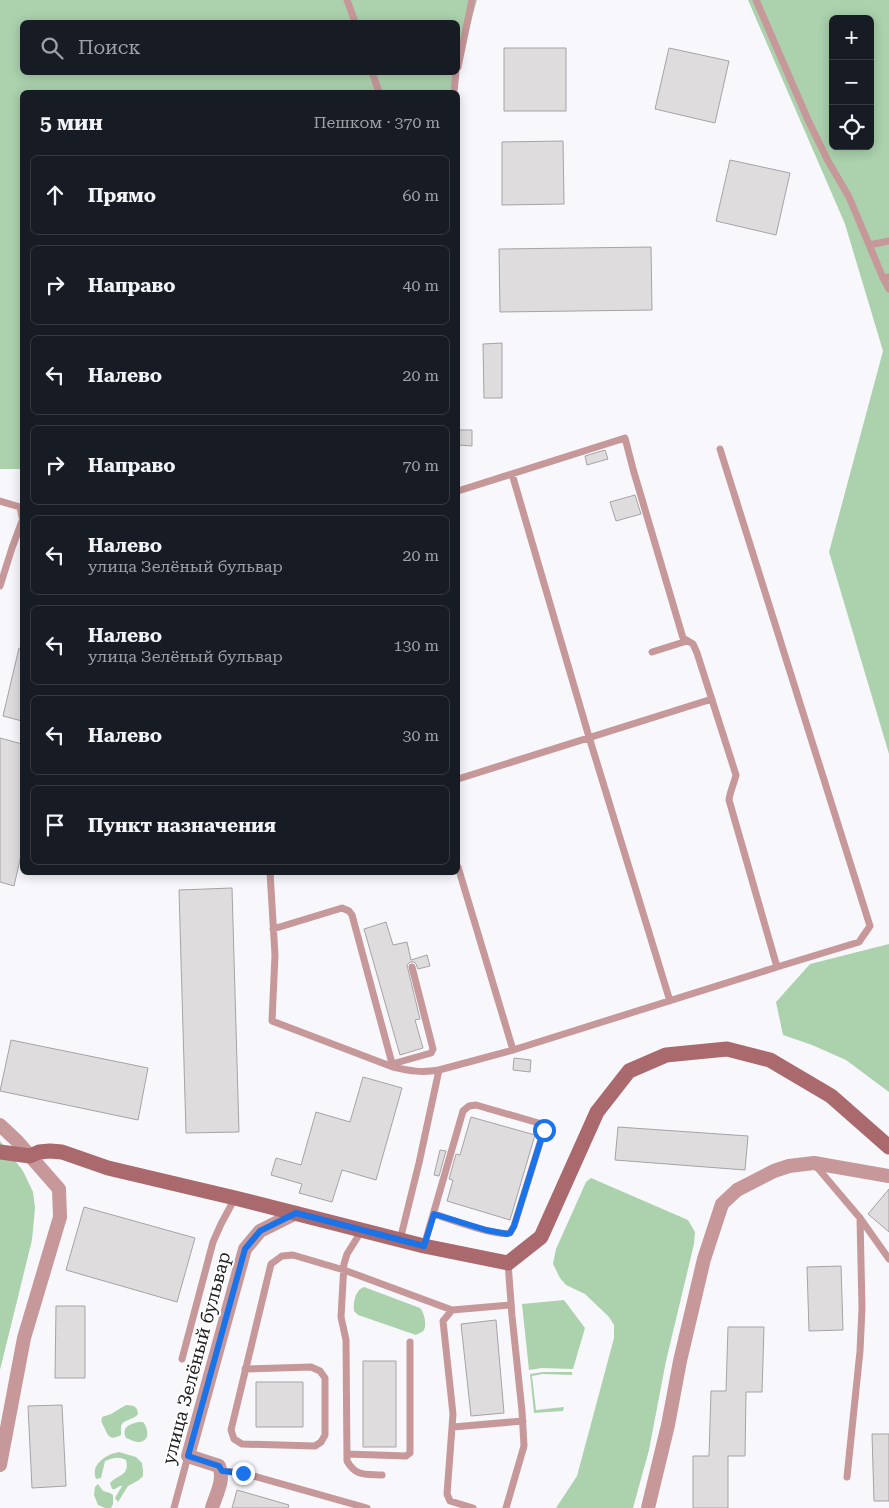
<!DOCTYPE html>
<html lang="ru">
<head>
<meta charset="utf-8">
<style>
	body { margin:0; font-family:"Roboto Serif",serif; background:#242831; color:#f1f3f6 }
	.controls { position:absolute; right:15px; top:15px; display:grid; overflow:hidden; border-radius:8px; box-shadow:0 2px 12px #0003 }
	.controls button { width:45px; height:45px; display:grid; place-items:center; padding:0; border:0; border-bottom:1px solid #363941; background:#171b24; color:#f1f3f6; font:25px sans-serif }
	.stop { position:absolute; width:15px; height:15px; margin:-11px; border:4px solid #1a73e8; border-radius:50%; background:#fff }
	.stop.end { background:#1a73e8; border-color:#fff; box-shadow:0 1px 5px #0008 }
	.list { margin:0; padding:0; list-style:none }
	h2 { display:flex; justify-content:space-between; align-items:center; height:65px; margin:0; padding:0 20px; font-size:21px }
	h2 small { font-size:16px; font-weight:400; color:#9ea1a6 }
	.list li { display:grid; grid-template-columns:32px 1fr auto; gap:15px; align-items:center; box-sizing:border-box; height:80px; margin:0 10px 10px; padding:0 10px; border:1px solid #363941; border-radius:8px }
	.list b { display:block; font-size:19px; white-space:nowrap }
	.list p { margin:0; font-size:16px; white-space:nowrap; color:#9ea1a6 }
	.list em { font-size:16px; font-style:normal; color:#9ea1a6 }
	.icon { flex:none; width:28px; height:28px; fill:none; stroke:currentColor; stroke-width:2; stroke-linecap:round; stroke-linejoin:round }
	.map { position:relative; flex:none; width:889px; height:1508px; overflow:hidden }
	.search { position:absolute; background:#171b24; box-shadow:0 2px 12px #0003; left:20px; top:20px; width:440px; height:55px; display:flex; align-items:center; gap:12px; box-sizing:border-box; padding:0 18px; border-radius:8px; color:#9ea1a6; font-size:19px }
	.panel { position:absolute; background:#171b24; box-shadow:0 2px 12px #0003; left:20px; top:90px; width:440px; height:785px; border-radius:8px }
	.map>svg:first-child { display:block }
	.green { fill:#abd1ad; fill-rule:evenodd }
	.building { fill:#dfdcde; stroke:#a6a2a5 }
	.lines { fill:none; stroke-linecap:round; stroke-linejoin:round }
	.lane { stroke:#c6989a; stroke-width:7 }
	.street { stroke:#c6989a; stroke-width:14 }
	.secondary { stroke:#aa696d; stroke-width:15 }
	.route { stroke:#1a73e8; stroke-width:6 }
	.labels { text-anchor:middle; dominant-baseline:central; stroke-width:4; stroke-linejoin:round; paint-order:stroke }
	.street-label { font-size:18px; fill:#202022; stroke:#fff }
</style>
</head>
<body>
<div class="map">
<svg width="889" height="1508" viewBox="0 0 889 1508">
	<rect width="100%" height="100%" fill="#f8f8fc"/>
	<path class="green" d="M0 0H477L458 68V22H22V72L456 73 451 92H22V469H0Z
		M748 0H889V754L829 552 883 351 845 224ZM833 19H870V146H833Z
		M889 944V1092L846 1060 812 1045 783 1035 776 1002 810 964Z
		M0 1141 23 1171 33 1192 35 1208 32 1240 0 1370Z
		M591 1178 688 1220 695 1232 694 1244 666 1361 649 1450 633 1508H556L577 1476 614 1338V1325L609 1317 585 1294 566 1285 560 1278 553 1264 556 1249 586 1182Z
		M364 1287 420 1308C424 1312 427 1324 424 1330 422 1333 419 1333 416 1335L358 1315 354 1311C353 1303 355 1290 364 1287Z
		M564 1300 585 1328 573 1369 542 1368 529 1370 522 1304Z
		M543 1372H572V1375L543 1374 532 1376 536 1410 564 1407 563 1411 534 1413 530 1374Z
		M126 1405 134 1406 137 1409 138 1414C134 1420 123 1419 121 1426 121 1429 121 1432 121 1435 108 1442 108 1434 103 1425 101 1419 101 1424 102 1417L111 1414Z
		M138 1422H143C149 1429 150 1442 138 1442 134 1442 130 1439 126 1438 121 1428 129 1424 138 1422Z
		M119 1452 136 1457 142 1463 143 1471V1476L139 1480 128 1486 118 1502 115 1498 122 1486H120L115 1489H112L110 1483C118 1474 130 1476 126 1460 118 1456 113 1458 105 1461L101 1478 96 1479C90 1464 107 1454 119 1452Z
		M98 1484 103 1491 110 1493 113 1495V1504L111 1508H105L98 1505 94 1495 95 1487Z"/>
	<path class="building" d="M504 48H566V111H504Z
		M669 48 729 61 715 123 655 109Z
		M563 141 564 204 502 205V142Z
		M730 160 790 173 776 235 716 221Z
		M651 247 652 310 500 312 499 249Z
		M502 343V398H484L483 344Z
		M458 430H472V446L458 445Z
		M605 450 608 459 587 465 585 456Z
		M635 495 641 514 616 521 610 502Z
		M19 648 22 649V721L3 716Z
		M0 738 22 744V851L14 886 0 882Z
		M232 888 239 1132 186 1133 179 890Z
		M386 922 393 945 407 942 411 960 427 955 430 966 418 969 416 964 414 962H410L407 965 420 1019 415 1020 423 1048 400 1055 364 929Z
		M11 1040 148 1068 138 1120 0 1091Z
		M514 1058 531 1060 530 1072 513 1070Z
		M363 1077 402 1088 376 1180 342 1170 332 1202 299 1193 302 1184 271 1175 276 1158 301 1165 316 1112 350 1122Z
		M471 1117 535 1135 510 1220 447 1201 453 1180 449 1179 456 1154 460 1155Z
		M618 1127 748 1136 745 1170 615 1160Z
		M440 1150 446 1151 439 1176 434 1175Z
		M889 1189V1232L868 1214Z
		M84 1207 195 1238 177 1302 66 1270Z
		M841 1266 843 1330 809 1331 807 1267Z
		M56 1306H85V1378H55Z
		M496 1320 504 1413 471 1416 461 1324Z
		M728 1327H764L762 1392H746L745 1456H728V1508H693V1456H709L711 1391H726Z
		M363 1361H396V1447H363Z
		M256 1382H303V1427H256Z
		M62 1405 66 1486 32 1488 28 1406Z
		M872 1434H889V1501H874Z
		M237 1490 289 1505 288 1508H232Z"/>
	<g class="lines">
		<path class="lane" d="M347 0 355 22
			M756 0 808 120 828 161 849 197 883 278 889 277
			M458 67 472 0
			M372 72 379 92
			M454 92 456 72
			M869 245 889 241
			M883 278 889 289
			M720 449 870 926 859 942 777 967
			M512 474 589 737 670 1001
			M0 501 20 507 22 517
			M0 586 12 548 22 521
			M652 652 687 641
			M458 779 712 699
			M458 867 513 1050
			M270 872 275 955 272 1021 393 1067C410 1071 422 1073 439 1070
			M273 929 342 908 349 911 352 915 393 1067
			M392 1064 431 1053 433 1049 412 967
			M816 1166 860 1218 889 1259
			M362 1230 347 1254 344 1264 341 1317 346 1340 347 1461C356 1477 366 1474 382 1475
			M400 1240 419 1163 439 1070 513 1050 777 967 729 800C730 791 734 784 736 775L697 653 693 644 683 638 633 469 625 438 458 491
			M424 1246 463 1111 469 1106 476 1105 542 1124 544 1130 514 1226 510 1233C498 1237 449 1219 434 1214
			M182 1359 213 1242 221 1224 235 1198
			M245 1369 311 1367 320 1371 325 1378V1435L321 1442 315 1446 242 1444 234 1439 231 1430 271 1264 282 1256 293 1255 344 1270 452 1310
			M453 1427 523 1421
			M347 1454 406 1456 410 1453V1342
			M222 1471 243 1473 367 1508
			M847 1477 860 1351 862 1308 860 1218
			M174 1508 188 1456
			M473 1508 450 1501 447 1494 453 1414 443 1321 452 1310 511 1305
			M506 1508 524 1446 522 1411 512 1316 508 1263"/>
		<path class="street" d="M0 1125 17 1141 59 1189 60 1217 24 1338 0 1465
			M212 1508C216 1494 225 1480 219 1466L188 1456 245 1249 260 1231 296 1213
			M648 1508 668 1425 680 1361 704 1259 722 1204 737 1190 774 1171 789 1166 814 1163 889 1176"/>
		<path class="secondary" d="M0 1152 30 1156 39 1152 50 1151 62 1152 108 1168 235 1198 424 1246 508 1263 541 1237 597 1112 629 1071 666 1055 727 1049 770 1060 831 1096 889 1147"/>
	</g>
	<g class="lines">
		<path class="route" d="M243 1473 222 1471 219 1466 188 1456 245 1249 260 1231 296 1213 424 1246 434 1214 486 1230 507 1234 510 1233 514 1226 544 1130"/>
	</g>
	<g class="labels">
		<g class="street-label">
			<text transform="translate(196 1358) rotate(-75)">улица Зелёный бульвар</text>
		</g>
	</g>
</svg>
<div class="controls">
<button>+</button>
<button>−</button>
<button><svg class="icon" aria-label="locate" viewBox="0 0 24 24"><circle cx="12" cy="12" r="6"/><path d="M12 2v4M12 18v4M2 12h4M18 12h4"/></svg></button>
</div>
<div class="stop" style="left:544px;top:1130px"></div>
<div class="stop end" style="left:243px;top:1473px"></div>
<div class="search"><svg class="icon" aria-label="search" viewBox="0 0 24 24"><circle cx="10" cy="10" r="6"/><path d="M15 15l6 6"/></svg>Поиск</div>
<section class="panel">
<h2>5 мин<small>Пешком · 370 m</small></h2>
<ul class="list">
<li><svg class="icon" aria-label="ahead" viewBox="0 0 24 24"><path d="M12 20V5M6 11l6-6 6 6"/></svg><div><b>Прямо</b></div><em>60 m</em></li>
<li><svg class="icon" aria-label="right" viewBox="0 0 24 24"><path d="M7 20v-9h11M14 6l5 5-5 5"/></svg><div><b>Направо</b></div><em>40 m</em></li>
<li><svg class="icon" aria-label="left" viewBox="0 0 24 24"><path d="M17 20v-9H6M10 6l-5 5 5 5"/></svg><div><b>Налево</b></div><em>20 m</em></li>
<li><svg class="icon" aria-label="right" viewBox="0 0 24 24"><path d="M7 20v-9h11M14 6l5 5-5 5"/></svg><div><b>Направо</b></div><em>70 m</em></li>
<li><svg class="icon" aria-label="left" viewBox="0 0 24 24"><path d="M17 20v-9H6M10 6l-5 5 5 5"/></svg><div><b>Налево</b><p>улица Зелёный бульвар</p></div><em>20 m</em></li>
<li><svg class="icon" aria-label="left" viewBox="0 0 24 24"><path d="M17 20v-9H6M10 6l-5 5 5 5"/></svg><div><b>Налево</b><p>улица Зелёный бульвар</p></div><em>130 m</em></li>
<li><svg class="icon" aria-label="left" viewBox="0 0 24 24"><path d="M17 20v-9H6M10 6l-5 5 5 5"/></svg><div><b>Налево</b></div><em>30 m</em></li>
<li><svg class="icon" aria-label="arrive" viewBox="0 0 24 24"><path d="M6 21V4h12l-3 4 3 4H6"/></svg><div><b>Пункт назначения</b></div></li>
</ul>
</section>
</div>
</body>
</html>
